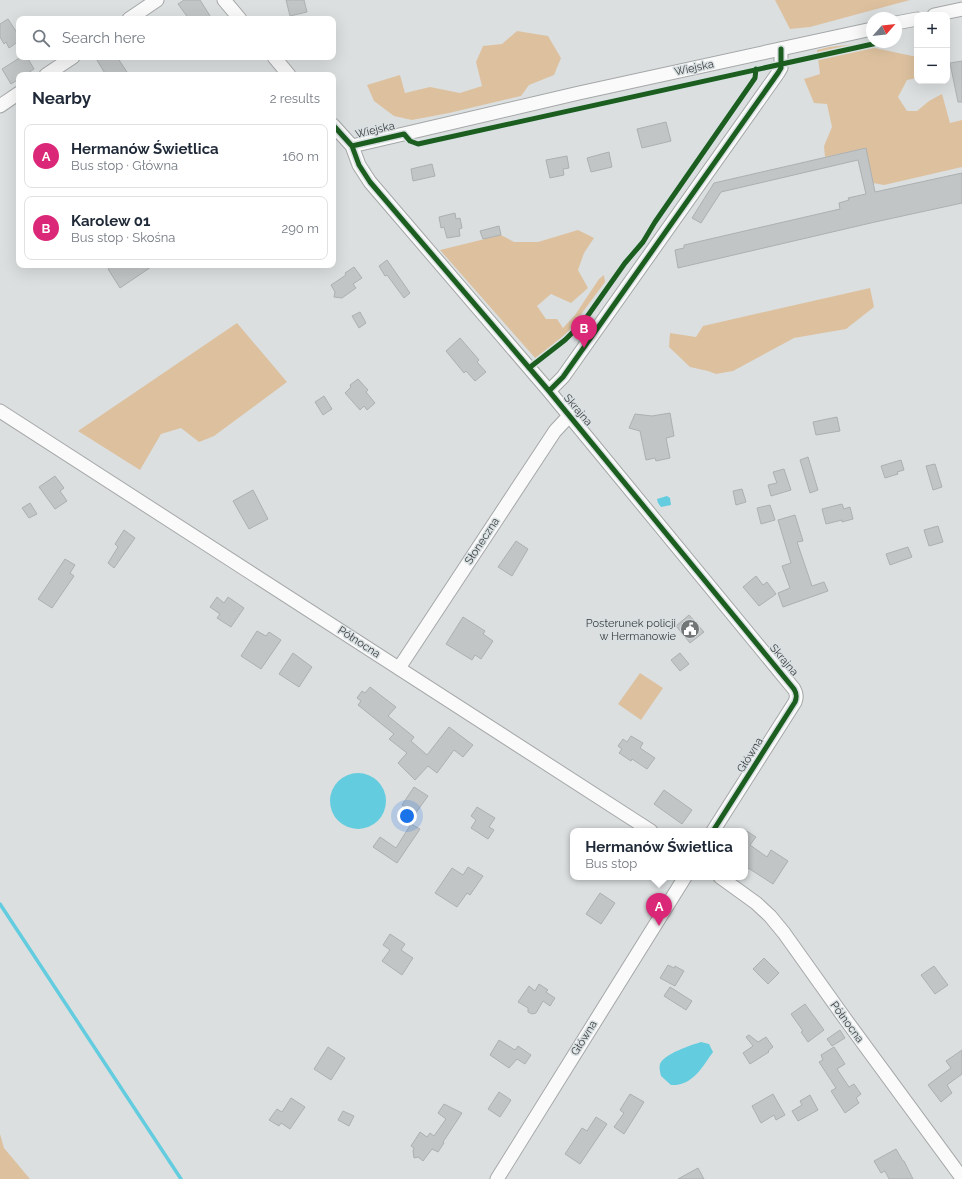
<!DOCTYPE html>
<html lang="en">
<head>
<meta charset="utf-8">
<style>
	body { margin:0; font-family:Raleway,sans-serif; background:#f6f6f7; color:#1f2937 }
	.controls { position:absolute; right:12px; top:12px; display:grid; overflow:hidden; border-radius:8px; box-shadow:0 4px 16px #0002 }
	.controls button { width:36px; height:36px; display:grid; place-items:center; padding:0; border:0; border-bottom:1px solid #e0e1e3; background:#fff; color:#1f2937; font:20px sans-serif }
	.compass { position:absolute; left:866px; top:12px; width:36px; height:36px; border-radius:50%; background:#fff; box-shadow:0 4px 16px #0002; rotate:63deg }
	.you { position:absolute; left:407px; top:816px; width:14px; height:14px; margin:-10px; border:3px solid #fff; border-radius:50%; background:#1a73e8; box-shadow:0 0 0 6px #1a73e833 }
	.badge { display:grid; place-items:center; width:26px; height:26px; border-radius:50%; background:#db2777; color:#fff; font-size:13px; font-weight:700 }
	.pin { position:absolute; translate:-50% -33px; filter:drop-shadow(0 1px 2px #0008) }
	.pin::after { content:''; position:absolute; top:21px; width:14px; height:12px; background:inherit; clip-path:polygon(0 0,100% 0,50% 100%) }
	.popup { position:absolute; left:570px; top:828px; width:178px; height:52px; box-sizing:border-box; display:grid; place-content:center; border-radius:8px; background:#fff; filter:drop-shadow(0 1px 3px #0005); font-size:13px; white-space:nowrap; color:#747a83 }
	.popup b { font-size:15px; color:#1f2937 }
	.popup::after { content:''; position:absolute; left:50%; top:100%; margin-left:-8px; border:8px solid transparent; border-top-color:#fff }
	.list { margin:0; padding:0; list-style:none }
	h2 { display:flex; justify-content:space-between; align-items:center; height:52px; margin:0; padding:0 16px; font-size:17px }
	h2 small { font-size:13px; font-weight:400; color:#747a83 }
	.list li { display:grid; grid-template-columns:26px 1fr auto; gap:12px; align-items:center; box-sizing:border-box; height:64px; margin:0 8px 8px; padding:0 8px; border:1px solid #e0e1e3; border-radius:8px }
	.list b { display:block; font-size:15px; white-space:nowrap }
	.list p { margin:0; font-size:13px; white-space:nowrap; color:#747a83 }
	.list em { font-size:13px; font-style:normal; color:#747a83 }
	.icon { flex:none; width:22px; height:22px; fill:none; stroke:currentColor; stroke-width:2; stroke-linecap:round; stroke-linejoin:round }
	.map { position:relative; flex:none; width:962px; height:1179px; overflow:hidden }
	.search { position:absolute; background:#fff; box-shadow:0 4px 16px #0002; left:16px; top:16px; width:320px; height:44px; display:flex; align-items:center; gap:10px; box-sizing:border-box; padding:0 14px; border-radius:8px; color:#747a83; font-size:15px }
	.panel { position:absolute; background:#fff; box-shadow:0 4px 16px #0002; left:16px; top:72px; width:320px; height:196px; border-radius:8px }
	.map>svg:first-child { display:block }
	.green { fill:#ddc19f }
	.water { fill:#63ccdf }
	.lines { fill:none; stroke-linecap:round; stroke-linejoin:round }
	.stream { stroke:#63ccdf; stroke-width:3.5 }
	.building { fill:#c2c5c6; stroke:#adb0b0 }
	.minor-casing { stroke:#a5a7a8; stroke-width:15 }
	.minor { stroke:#fafafa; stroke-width:13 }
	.cycleway-casing { stroke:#d9e0e2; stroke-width:8 }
	.cycleway { stroke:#1b5e20; stroke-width:5 }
	.labels { text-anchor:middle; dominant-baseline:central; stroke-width:3; stroke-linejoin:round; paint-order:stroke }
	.street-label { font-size:11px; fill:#3b3d3e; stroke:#d9e0e2 }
	.poi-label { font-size:11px; fill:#3b3d3e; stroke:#d9e0e2; text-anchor:end }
</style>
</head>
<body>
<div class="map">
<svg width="962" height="1179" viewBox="0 0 962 1179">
	<rect width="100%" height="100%" fill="#dbdfe0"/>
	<path class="green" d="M775 0H910L810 27 790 29Z
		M517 31 548 36 561 58 554 75 529 85 521 96 449 113 412 120 394 116 374 101 367 85 400 75 405 93 430 87 460 93 482 86 476 62 483 46 502 44Z
		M856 44 917 57V78L907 80 898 97 907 111H917L929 101 942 94 950 123 962 120V167L884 185 873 183 866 148 825 157 824 146 832 127 827 104 814 103 804 79 820 74 817 50 829 47Z
		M578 230 594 238 584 253 578 270 588 288 571 303 551 294 537 306 546 319H557L563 328 575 315 599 279 604 275 605 282 579 317 581 321 536 359 440 250 501 235 514 242H538Z
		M870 288 874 307 846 329 794 338 733 371 716 374 708 371 690 367 669 347 670 333 696 337 703 326Z
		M237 323 287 382 214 436 199 442 181 428 161 434 140 470 78 431Z
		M640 673 663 688 641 720 618 704Z
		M0 1134 4 1148 30 1179H0Z"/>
	<path class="water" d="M667 496 670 498 671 505 661 507 658 503 657 499Z
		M330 801a28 28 0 1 1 56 0a28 28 0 1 1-56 0Z
		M701 1042 709 1044 713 1052C705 1063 696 1080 681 1084 678 1085 674 1085 671 1085L661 1076C660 1072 659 1067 660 1064 664 1054 691 1045 701 1042Z"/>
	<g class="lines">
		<path class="stream" d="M0 904 181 1179"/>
	</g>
	<path class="building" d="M184 0H200L212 19H189L178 4Z
		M286 0H304L307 12 290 16Z
		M8 19 19 36V41L9 48 6 42 4 44 0 37V24Z
		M21 57H27L34 69 25 75H19V79L11 84 2 69Z
		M95 57H117L129 75H106Z
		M962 61V102H958L950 63Z
		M666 122 671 141 642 148 637 129Z
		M866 148 875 192 962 173V203L875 222 678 268 675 250 684 248V245L840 209 839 203 849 200 848 198 866 194 858 160 721 192 701 223 692 218 714 183Z
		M609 152 612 167 591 172 587 158Z
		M567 156 569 168 563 169 564 175 550 178 546 160Z
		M432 164 435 176 413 181 411 169Z
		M455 213 456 219 460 218 462 228 459 229 460 236 447 238 444 227 441 228 439 217Z
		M499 226 501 235 483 239 480 231Z
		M387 260 410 293 404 298 387 275 385 276 379 266Z
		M114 265H154L120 288 108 269Z
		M354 267 362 278 353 284 356 288 342 298 334 297 335 292 331 285 346 275 345 273Z
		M360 312 366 323 359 328 352 316Z
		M460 338 479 360 477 362 486 372 475 381 466 371 464 373 446 351Z
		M358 379 368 390 366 392 375 403 367 410 364 406 360 410 345 393 351 387 350 385Z
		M324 396 332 409 323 415 315 402Z
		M670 413 674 436 666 438 670 458 656 461 655 458 646 460 640 431 629 428 635 414 652 416Z
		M837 417 840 431 816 435 813 422Z
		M808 457 818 490 810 493 800 460Z
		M901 460 904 470 897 472 898 474 885 478 881 466Z
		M935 464 942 487 933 490 926 466Z
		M784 469 791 490 771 496 768 485 777 483 773 472Z
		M55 476 64 488 60 491 67 501 55 509 39 487Z
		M742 489 746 502 736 505 733 491Z
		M253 490 268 519 249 529 233 501Z
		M30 503 37 514 29 518 22 508Z
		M842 504 844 509 850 507 853 519 842 522V520L826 524 822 509Z
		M770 505 775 520 761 524 757 508Z
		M795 515 803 541 797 542 812 586 824 582 828 591 783 607 778 593 790 588 782 566 791 563 778 520Z
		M938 526 943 542 929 546 924 530Z
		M124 530 135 538 114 568 108 563 118 547 115 544Z
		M516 541 528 549 512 576 498 567Z
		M908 547 912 557 890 565 886 554Z
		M65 559 75 565 70 573 74 576 52 608 38 599Z
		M756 576 763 585 767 582 776 594 759 606 743 587Z
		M217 597 224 603 228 597 244 608 231 627 217 618 220 614 210 607Z
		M689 615 704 632 690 643 676 626Z
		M463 617 485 631 483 634 493 641 481 659 475 655 472 660 446 644Z
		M257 631 266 636 269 632 281 640 261 669 241 656Z
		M293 653 312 667 299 687 279 674Z
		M680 653 689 664 680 671 671 660Z
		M370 687 396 707 388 716 414 737 411 741 427 755 449 727 473 745 463 757 454 750 437 773 428 766 415 780 398 763 407 753 389 739 394 734 358 705 361 701 357 698 362 691 365 693Z
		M631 736 643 743 640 748 655 758 647 769 632 759 631 761 619 753 622 749 618 746 623 739 627 742Z
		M414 787 428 796 415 814 402 805Z
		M664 790 692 810 682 824 654 804Z
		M477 807 495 818 489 827 494 830 488 839 471 828 476 820 471 816Z
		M411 824 420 829 397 863 373 847 380 837 396 848Z
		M745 830 756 837 750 845 767 857 771 850 788 861 773 884 745 866Z
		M468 867 483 876 470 895 467 893 457 907 435 893 452 868 463 875Z
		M600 893 615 903 601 924 586 914Z
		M390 934 405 944 401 950 413 958 402 975 382 961 390 950 383 945Z
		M764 958 779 973 768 984 753 969Z
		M668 965 674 968 675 966 684 971 675 986 660 978Z
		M934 966 948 985 935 994 921 975Z
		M539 984 548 990 546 992 555 998 550 1006 543 1001 536 1013 532 1014 528 1012V1008L518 1002 529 986 535 991Z
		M670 987 692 1001 686 1010 664 996Z
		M805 1004 824 1030 808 1042 801 1032 803 1031 791 1014Z
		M840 1030 845 1038 832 1046 827 1039Z
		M749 1035 758 1042 766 1037 773 1047 768 1051 769 1052 750 1064 743 1053 753 1046 746 1037Z
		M499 1040 515 1050 518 1046 531 1055 525 1064 517 1059 509 1068 490 1055Z
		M328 1047 345 1058 331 1080 314 1069Z
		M834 1047 845 1064 837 1069 849 1087 854 1084 861 1094 856 1098 859 1103 845 1113 831 1091 836 1088 819 1062 823 1060 821 1055Z
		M962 1050V1074L947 1085 952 1093 941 1102 928 1085 951 1068 946 1061Z
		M499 1092 511 1100 500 1117 488 1109Z
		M630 1094 644 1102 624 1134 614 1127 624 1113 620 1110Z
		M773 1094 785 1115 776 1120 774 1115 761 1123 752 1106Z
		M810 1095 818 1110 798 1121 792 1111 802 1105 800 1101Z
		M291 1098 305 1107 290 1129 281 1123 279 1126 269 1120 277 1109 282 1112Z
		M444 1104 462 1113 443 1142 444 1143 438 1152 432 1149 423 1161 418 1157 414 1158 413 1151 414 1148 411 1146 420 1132 427 1137 430 1133 434 1136 446 1119 438 1113Z
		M343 1111 354 1116 349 1126 338 1120Z
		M596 1117 607 1124 580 1164 565 1154 582 1128 587 1131Z
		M896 1149 903 1161H904L913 1179H889L885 1171 881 1173 874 1161Z
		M698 1168 704 1179H678Z"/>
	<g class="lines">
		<g class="minor-casing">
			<path id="minor" d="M224 0 240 19
				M934 15 962 9
				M129 19 157 0
				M896 23 917 19
				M274 57 289 75
				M46 75 73 57
				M0 106 19 93
				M333 125 352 146 359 165 370 182 549 391 794 689C797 694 797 697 795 702L713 831
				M352 146 579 93 872 29
				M549 391 563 377 778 73 781 68V49
				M0 411 651 831
				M399 668 555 431 570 415
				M720 877 756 903 770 916 784 933 846 1020 962 1178
				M497 1179 685 877"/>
		</g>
		<use href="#minor" class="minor"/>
		<g class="cycleway-casing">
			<path id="cycleway" d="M333 125 352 146 359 165 370 182 549 391 794 689C797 694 797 697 795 702L713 831
				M352 146 404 134 410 141 418 144 882 42
				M529 368 565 340 584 321 625 263 643 242 655 222 755 78 756 69
				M549 391 563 377 778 73 781 68V49"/>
		</g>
		<use href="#cycleway" class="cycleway"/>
	</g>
	<defs>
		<g id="civic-disc" transform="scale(1)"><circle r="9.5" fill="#737677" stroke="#d9e0e2"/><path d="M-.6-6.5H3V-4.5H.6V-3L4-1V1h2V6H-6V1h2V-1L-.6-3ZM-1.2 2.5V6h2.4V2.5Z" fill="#fff"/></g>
	</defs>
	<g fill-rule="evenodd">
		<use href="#civic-disc" x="690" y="629"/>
	</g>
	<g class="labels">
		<g class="street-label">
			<text transform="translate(694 68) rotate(-12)">Wiejska</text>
			<text transform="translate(375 130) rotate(-13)">Wiejska</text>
			<text transform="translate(578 410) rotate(50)">Skrajna</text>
			<text transform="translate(482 541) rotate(-57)">Słoneczna</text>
			<text transform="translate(359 642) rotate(33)">Północna</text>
			<text transform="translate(784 660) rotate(50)">Skrajna</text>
			<text transform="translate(750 755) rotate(-58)">Główna</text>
			<text transform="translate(847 1022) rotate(54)">Północna</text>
			<text transform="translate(584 1038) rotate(-58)">Główna</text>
		</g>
		<g class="poi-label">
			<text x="676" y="623">Posterunek policji<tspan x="676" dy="13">w Hermanowie</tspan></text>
		</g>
	</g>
</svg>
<div class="controls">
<button>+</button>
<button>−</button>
</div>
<svg class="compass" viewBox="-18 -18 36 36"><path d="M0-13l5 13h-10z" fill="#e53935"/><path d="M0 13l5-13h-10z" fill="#747a83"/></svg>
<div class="you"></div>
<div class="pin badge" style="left:659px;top:926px">A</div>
<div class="popup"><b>Hermanów Świetlica</b>Bus stop</div>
<div class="pin badge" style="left:584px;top:348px">B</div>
<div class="search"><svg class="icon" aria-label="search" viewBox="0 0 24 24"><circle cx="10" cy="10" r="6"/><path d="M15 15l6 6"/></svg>Search here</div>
<section class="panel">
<h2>Nearby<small>2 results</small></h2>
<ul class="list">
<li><span class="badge">A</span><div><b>Hermanów Świetlica</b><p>Bus stop · Główna</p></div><em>160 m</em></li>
<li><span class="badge">B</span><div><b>Karolew 01</b><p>Bus stop · Skośna</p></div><em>290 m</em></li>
</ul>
</section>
</div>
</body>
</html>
